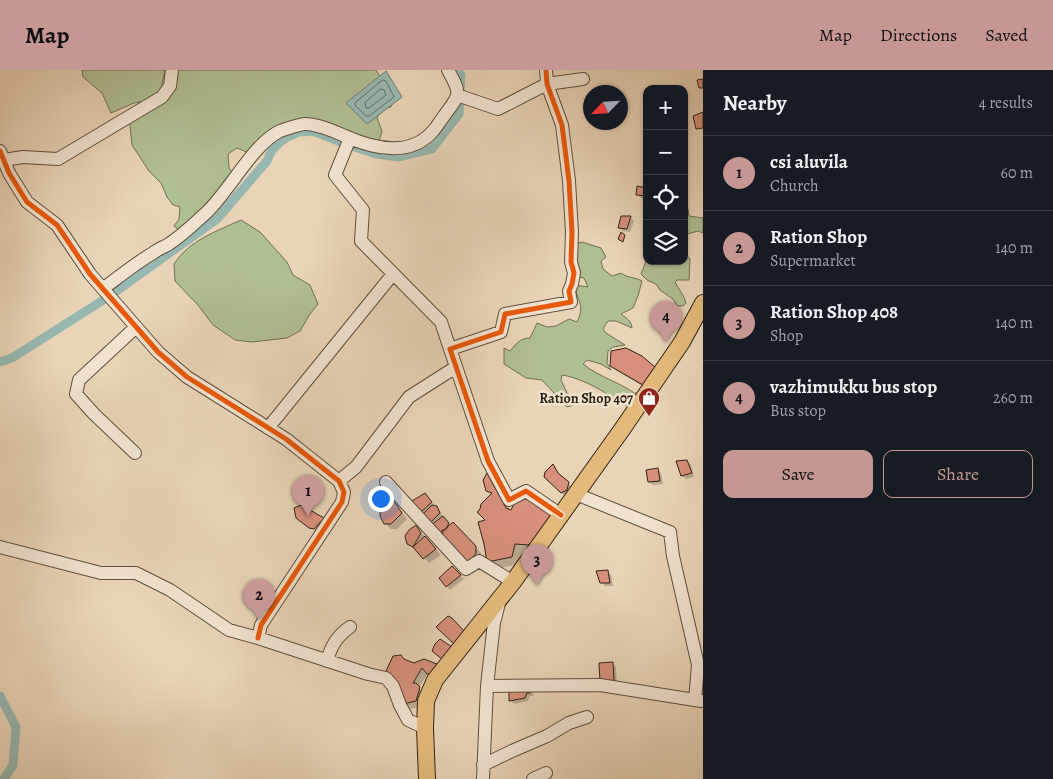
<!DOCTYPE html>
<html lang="en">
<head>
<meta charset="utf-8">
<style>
	body { margin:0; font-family:Alegreya,serif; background:#20242c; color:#f1f3f6 }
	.controls { position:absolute; right:15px; top:15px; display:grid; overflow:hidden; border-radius:10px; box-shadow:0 1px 4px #0004 }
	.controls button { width:45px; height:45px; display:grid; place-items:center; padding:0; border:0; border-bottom:1px solid #363941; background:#171b24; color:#f1f3f6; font:25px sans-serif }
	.compass { position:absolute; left:583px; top:15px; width:45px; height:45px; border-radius:50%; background:#171b24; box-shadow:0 1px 4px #0004; rotate:245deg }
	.you { position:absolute; left:380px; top:428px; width:18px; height:18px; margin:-12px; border:4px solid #fff; border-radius:50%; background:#1a73e8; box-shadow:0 0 0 8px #1a73e833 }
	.badge { display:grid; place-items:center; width:32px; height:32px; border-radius:50%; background:#c59692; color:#111; font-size:16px; font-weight:700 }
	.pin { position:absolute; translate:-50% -41px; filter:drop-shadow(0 1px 2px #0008) }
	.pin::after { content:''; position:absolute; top:26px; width:18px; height:15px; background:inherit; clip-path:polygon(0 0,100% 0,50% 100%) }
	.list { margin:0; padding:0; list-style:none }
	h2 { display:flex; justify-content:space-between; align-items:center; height:65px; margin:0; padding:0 20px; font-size:21px }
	h2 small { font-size:16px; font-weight:400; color:#9ea1a6 }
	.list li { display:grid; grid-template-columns:32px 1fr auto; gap:15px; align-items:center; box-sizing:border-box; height:75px; padding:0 20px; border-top:1px solid #363941 }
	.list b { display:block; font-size:19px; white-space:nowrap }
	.list p { margin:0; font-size:16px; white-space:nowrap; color:#9ea1a6 }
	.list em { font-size:16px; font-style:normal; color:#9ea1a6 }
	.actions { display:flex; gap:10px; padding:15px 20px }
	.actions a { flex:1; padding:11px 0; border:1px solid #c59692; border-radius:10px; text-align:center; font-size:18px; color:#c59692 }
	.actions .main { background:#c59692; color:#111 }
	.icon { flex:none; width:28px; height:28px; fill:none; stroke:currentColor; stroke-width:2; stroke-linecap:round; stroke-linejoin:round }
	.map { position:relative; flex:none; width:703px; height:709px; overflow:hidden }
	header { display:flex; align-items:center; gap:30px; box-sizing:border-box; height:70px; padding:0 25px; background:#c59692; color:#111 }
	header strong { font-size:24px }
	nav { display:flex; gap:28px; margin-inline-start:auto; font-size:18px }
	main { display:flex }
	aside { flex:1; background:#171b24 }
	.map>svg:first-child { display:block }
	.green { fill:#b0be93; stroke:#707054 }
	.water { fill:#97b8b1; stroke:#6e7c72 }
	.shadow { fill:#0003 }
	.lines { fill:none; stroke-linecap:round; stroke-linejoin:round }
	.shore { stroke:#646e62; stroke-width:1 }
	.canal { stroke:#97b8b1; stroke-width:9 }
	.building { fill:#d8907c; stroke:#302314 }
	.minor-casing { stroke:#5e4f3d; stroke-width:14 }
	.major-casing { stroke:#302314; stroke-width:18 }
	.minor { stroke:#f1e3d0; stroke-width:12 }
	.major { stroke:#e4ba7c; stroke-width:16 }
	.cycleway-casing { stroke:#f1e3d0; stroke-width:8 }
	.cycleway { stroke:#e8590c; stroke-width:5 }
	.labels { text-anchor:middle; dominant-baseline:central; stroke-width:5; stroke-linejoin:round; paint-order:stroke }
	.poi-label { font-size:14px; font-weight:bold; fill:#302314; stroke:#f1e3d0; text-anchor:end }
</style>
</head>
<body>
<header>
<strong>Map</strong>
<nav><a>Map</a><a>Directions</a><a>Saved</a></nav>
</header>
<main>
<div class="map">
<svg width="703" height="709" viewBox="0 0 703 709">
	<rect width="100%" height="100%" fill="#e9d4b7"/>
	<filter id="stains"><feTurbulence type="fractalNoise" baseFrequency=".004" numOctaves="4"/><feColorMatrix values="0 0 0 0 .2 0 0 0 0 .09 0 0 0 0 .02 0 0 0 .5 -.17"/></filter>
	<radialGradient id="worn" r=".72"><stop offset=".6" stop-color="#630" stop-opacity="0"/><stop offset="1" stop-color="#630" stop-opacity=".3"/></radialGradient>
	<path class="green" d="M82 0H165L161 19 152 30 134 33 111 43 102 23 83 7Z
		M175 0H376L394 29 391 37 382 38 377 48 382 61 379 72 305 49 249 83 237 78 228 84 229 98 233 103 225 118 179 160 174 156 179 149 180 137 173 135 167 127 161 113 149 101 132 75 129 46 153 37Z
		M684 133H687L689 146 703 148V163L698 161 684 165Z
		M241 150 260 162 287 192 293 205 310 215 318 234 310 244 300 261 287 268 252 272 235 270 213 255 198 235 175 211 174 194C190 170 215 162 241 150Z
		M582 172 601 178 606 187 601 191 603 199 612 206 621 203C627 208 635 207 642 211L638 226 633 238 621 244C626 248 631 250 632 258L616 251H608L603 259 606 263 625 275 613 277 608 281 607 293 611 300 601 294 587 290 583 294C599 307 619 312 636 324L629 336C619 334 613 328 604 322 592 315 576 307 562 305L561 310 567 323 575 328 574 335 567 337 542 310 526 308 504 294V278L510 281C516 274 520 268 530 268L537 253 547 257 556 256 569 249 577 252C586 234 576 231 575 215L588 217 584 208 579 207 576 197V174Z
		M684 182 690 189 689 210H677L675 212C679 220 684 225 686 233L683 236H677L673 229 660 220 656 214 647 210 641 204 647 189V191H684Z"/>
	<path class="water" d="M386 1 402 27 367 54 346 33Z"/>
	<path class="shadow" d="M647 119V128H641L638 124Z
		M622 147 631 148 634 151 630 162 623 161 619 157Z
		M612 282 649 320 617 301 611 295Z
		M687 391 691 395 694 407 686 409 682 406Z
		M553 396 562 408 574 419 567 428 546 407Z
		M658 399 661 403 663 414 653 415 649 412Z
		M488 405 510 431 508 436 510 441 545 440 553 448 536 483 523 481 520 494 495 499 488 491 487 451 492 425 487 420Z
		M428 428 440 441 443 447 451 456 453 454 481 483V489L472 501 412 435Z
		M394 432 407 449 397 459H391L385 453Z
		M301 436 324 449 316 463 314 462 315 460 300 450Z
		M416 457 441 485 429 493 418 481 408 474Z
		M452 498 464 509 450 520 441 508Z
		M607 501 611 505 613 516H605L601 512Z
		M405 590 414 595H436L442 600 434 609 428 603 419 618 425 624 421 637 410 639 404 633Z
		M613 594 616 597 617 614 605 615Z
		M530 619 533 622V626H530L528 631 514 634 510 630Z"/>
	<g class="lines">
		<path class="shore" d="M383 10 386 11 394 27 369 46H366L355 35V33Z
			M381 19 384 20 386 25 369 38H366L365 33Z"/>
		<path class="canal" d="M0 292 12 288 108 227 217 149 267 91 272 80 280 72 287 67 299 62 313 61 346 74 376 84 399 87 432 79 459 44 461 5 457 0
			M0 626 16 657 13 695 4 709"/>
	</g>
	<path class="building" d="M703 9V18H699L697 10Z
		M703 42V58L696 59 693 46Z
		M637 116 647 118V126L636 125Z
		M621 146H631L627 159 618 158Z
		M621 162 625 165 623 172 618 169Z
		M626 278 642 286 655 297 643 315 610 296 611 281Z
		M687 390 692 403 681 406 676 391Z
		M553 394 558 403 569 412 567 420 561 423 544 407 545 402Z
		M658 398 660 411 648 412 646 400Z
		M487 403 506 438 511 440 516 430 522 424 546 439 551 447 534 471 528 475 515 474 512 487 487 492 484 474 478 452 485 450 477 442 480 439 481 434 492 423 486 421 483 410Z
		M425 423 432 432 421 442 411 435 412 431Z
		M394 431 402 443 391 454H384L380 446V441Z
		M301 435 324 448 314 459 309 458 296 448 294 438Z
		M432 435 437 436 440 443 427 456 423 444Z
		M443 446 449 453 446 459 441 461 439 467 430 456Z
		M453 452 476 476V483L466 496 442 470 443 461Z
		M416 455 421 463 413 477 407 474 405 466 409 460Z
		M425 466 436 479 423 489 413 477Z
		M452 496 461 505 446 517 439 508Z
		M608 500 610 513H600L596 501Z
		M448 546 452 548 464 561 454 574 436 557Z
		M440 569 452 577 443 590 432 581 435 574Z
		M401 585 404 589 414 593 424 589 437 594 430 604H427L422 598 413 613H416L420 617 416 631 403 634 393 606 386 601 393 586Z
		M613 592 614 611 600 612 599 593Z
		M530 618V623H527L525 628 509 631V620Z"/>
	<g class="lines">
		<g class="minor-casing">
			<path id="minor" d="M546 0 547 14 562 55 569 111 572 162 571 192 574 203 572 214 569 221 571 232 505 244 501 262 450 279 488 391 509 430 526 421 561 445
				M457 25 498 39 547 14 583 9
				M350 68 335 105 363 140 361 171 441 252 450 279
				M0 81 9 103 27 132 57 155 90 204 158 282 187 307 286 369 339 411 344 422 342 432 261 555 258 568
				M4 90 23 87 58 89 162 27 170 16 172 0
				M104 218C120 206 136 193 153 183 158 179 164 177 169 174 183 165 195 153 207 142 230 120 253 74 280 61 285 59 301 54 305 54 318 54 333 61 345 66 372 78 410 88 433 61 437 57 440 51 444 46 460 24 462 25 448 0
				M268 358 393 204
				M135 383 94 344 76 324 79 310 136 257
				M339 411 356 397 409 327 456 297
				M386 412 466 499 479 491 513 512
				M576 424 670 462 673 486 698 595 695 630
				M0 477 101 503H136L170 520 229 560 258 568 368 604 386 608 393 616 400 635 408 650 425 658
				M327 591C331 576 337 566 350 557
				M487 616 600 615 701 631
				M483 695 512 681 547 666 569 653 587 647
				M483 709 487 616 494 553 499 533
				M533 709 546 703"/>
		</g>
		<g class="major-casing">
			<path id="major" d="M427 709 425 658 426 631 435 610 513 512 623 358 682 272 703 233"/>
		</g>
		<use href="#minor" class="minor"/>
		<use href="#major" class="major"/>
		<g class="cycleway-casing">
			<path id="cycleway" d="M546 0 547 14 562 55 569 111 572 162 571 192 574 203 572 214 569 221 571 232 505 244 501 262 450 279 488 391 509 430 526 421 561 445
				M0 81 9 103 27 132 57 155 90 204 158 282 187 307 286 369 339 411 344 422 342 432 261 555 258 568"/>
		</g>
		<use href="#cycleway" class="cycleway"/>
	</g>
	<defs>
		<g id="shop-pin" transform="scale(1.125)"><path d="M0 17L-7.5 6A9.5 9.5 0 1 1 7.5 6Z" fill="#8f2418" stroke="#f1e3d0"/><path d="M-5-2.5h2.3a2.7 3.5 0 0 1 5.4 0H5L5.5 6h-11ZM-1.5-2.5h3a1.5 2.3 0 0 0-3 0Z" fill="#fff"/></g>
	</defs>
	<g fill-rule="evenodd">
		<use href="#shop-pin" x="649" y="328"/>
	</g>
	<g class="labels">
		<g class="poi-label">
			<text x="633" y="328">Ration Shop 407</text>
		</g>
	</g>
	<rect width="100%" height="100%" filter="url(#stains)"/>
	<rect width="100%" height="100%" fill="url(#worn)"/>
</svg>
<div class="controls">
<button>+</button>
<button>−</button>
<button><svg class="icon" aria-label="locate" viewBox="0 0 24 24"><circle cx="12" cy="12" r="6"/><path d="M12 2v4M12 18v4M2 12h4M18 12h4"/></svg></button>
<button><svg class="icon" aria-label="layers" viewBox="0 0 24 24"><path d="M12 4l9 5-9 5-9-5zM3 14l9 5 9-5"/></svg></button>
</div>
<svg class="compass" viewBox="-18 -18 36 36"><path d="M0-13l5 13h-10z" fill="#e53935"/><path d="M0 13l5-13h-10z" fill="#9ea1a6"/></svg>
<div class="you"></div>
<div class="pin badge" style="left:308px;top:446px">1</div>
<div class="pin badge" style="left:259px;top:550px">2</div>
<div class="pin badge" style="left:537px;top:515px">3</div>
<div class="pin badge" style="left:666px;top:272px">4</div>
</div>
<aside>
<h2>Nearby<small>4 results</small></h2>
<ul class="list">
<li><span class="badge">1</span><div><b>csi aluvila</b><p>Church</p></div><em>60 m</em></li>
<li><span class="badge">2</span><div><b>Ration Shop</b><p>Supermarket</p></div><em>140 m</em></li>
<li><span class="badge">3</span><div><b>Ration Shop 408</b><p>Shop</p></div><em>140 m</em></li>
<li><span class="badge">4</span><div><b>vazhimukku bus stop</b><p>Bus stop</p></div><em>260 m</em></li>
</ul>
<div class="actions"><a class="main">Save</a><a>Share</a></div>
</aside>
</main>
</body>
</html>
